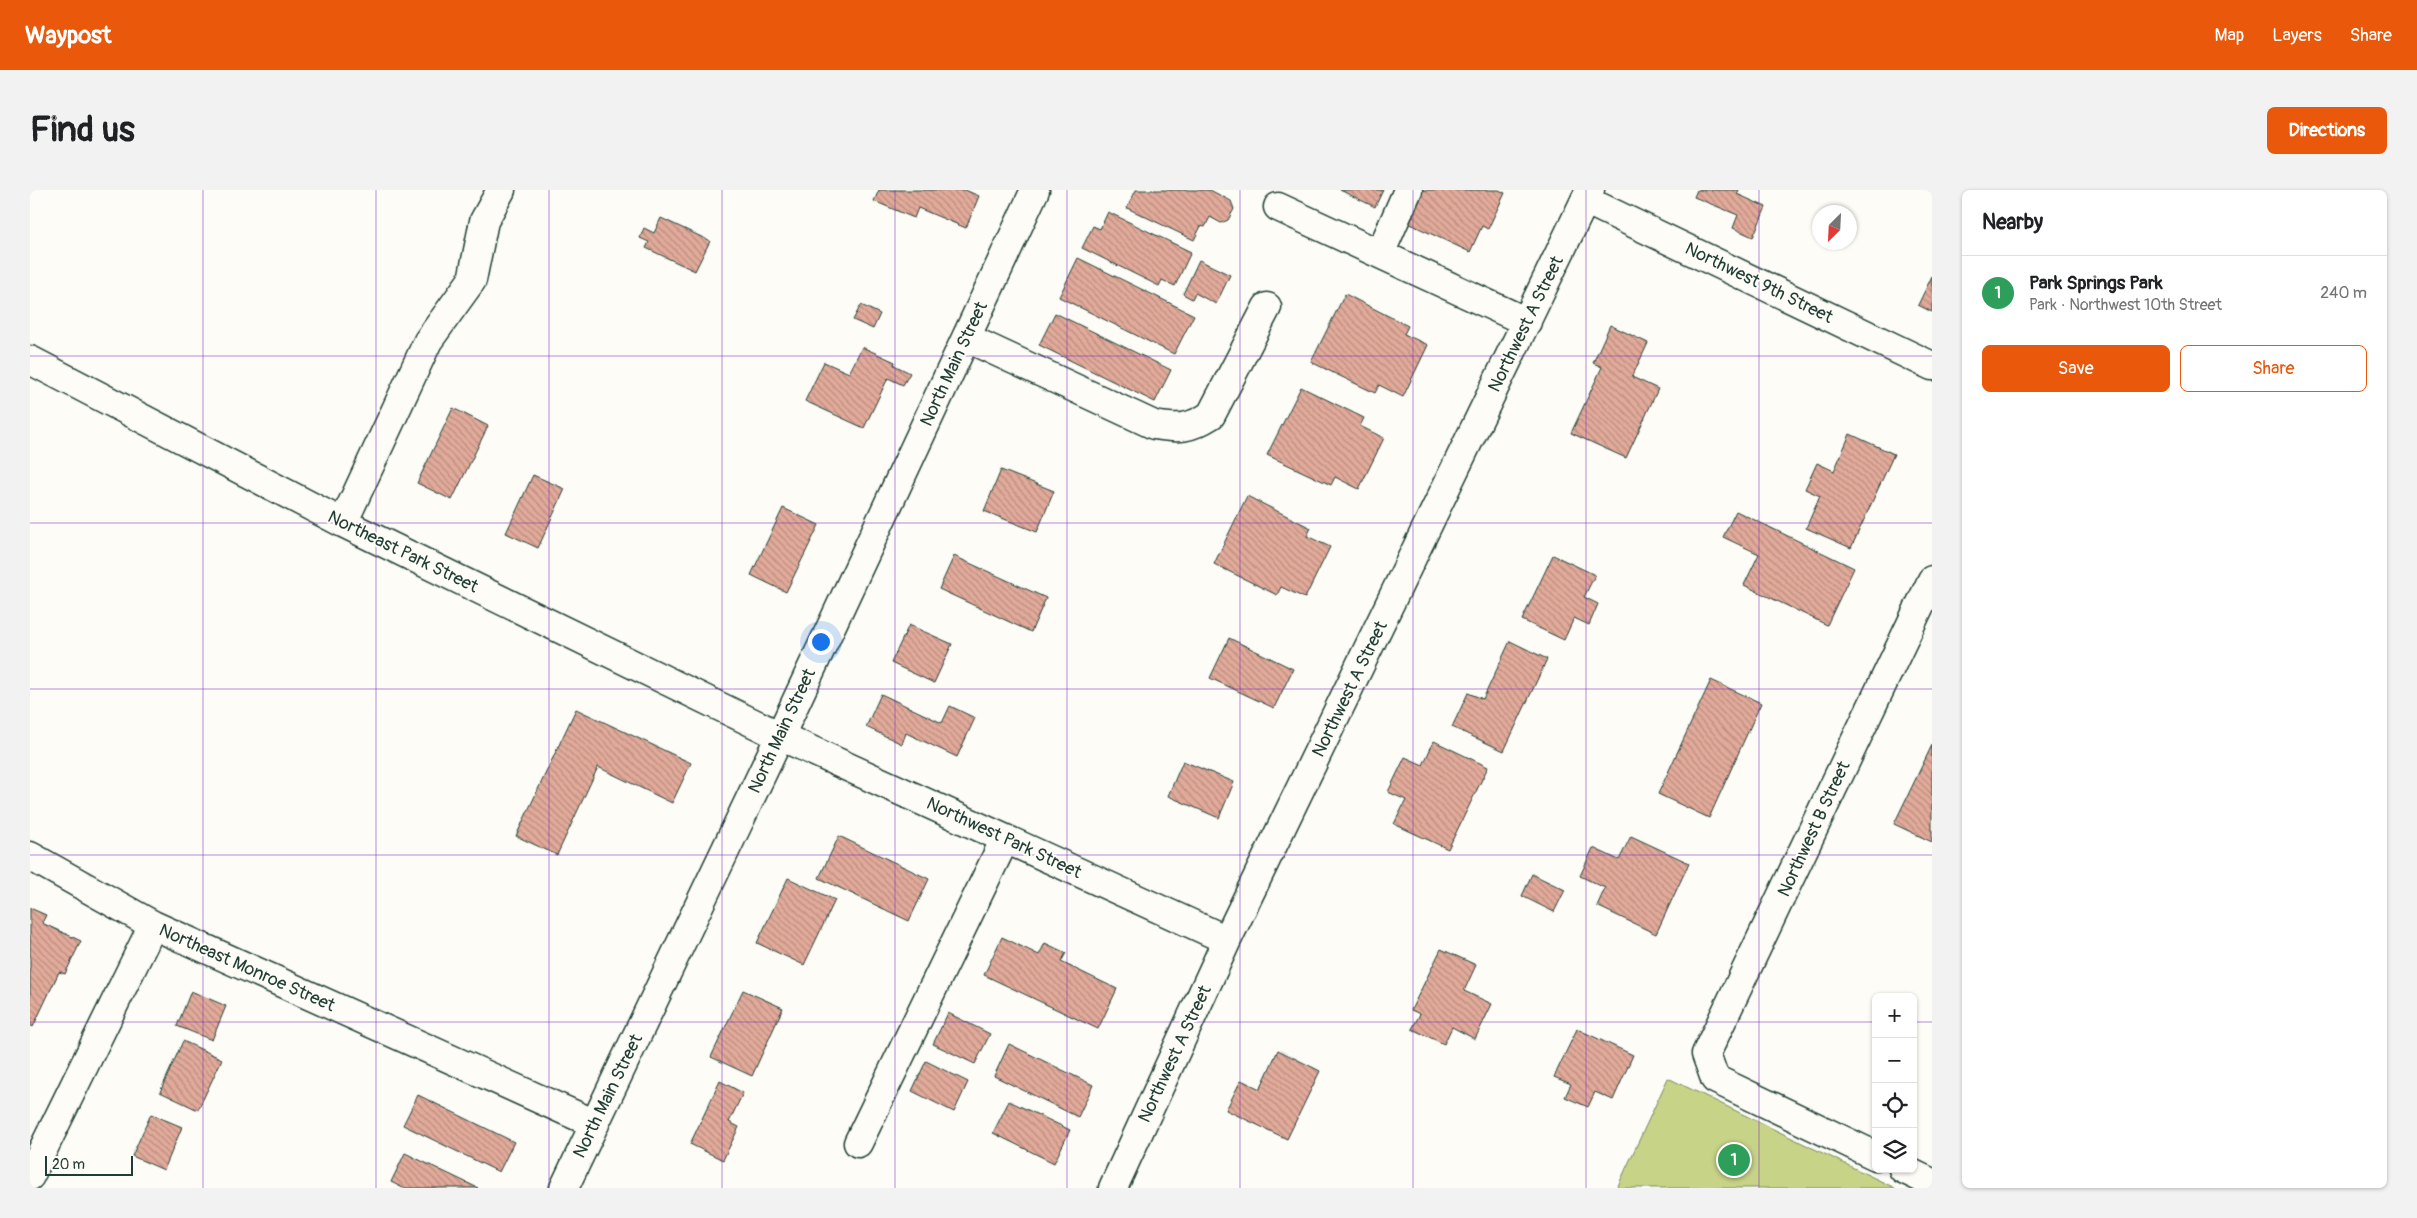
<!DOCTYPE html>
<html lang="en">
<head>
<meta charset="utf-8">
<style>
	body { margin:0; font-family:Pangolin,sans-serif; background:#f2f2f2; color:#202124 }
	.controls { position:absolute; right:15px; bottom:15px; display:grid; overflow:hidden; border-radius:8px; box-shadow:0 1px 4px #0004 }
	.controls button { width:45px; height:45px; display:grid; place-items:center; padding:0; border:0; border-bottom:1px solid #e0e0e0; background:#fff; color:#202124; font:25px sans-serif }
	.compass { position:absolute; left:1782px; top:15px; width:45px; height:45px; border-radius:50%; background:#fff; box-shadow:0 1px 4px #0004; rotate:204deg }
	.scale { position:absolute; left:15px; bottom:12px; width:88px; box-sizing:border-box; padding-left:5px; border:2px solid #1f3d34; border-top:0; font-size:14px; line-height:18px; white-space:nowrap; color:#1f3d34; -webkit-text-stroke:4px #fdfcf7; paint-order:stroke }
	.you { position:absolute; left:790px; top:451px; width:18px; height:18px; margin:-12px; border:4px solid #fff; border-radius:50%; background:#1a73e8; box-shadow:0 0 0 8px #1a73e833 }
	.badge { display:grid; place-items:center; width:32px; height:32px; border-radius:50%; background:#ea580c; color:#fff; font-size:16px; font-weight:700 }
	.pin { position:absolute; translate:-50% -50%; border:2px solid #fff; box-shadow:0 1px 5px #0006 }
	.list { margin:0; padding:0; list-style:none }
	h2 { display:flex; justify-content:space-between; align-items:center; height:65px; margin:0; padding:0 20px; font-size:21px }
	h2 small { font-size:16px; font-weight:400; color:#757577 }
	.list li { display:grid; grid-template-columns:32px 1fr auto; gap:15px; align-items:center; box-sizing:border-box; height:75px; padding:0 20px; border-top:1px solid #e0e0e0 }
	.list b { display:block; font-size:19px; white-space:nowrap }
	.list p { margin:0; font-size:16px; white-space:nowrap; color:#757577 }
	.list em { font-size:16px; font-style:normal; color:#757577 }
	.actions { display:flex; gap:10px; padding:15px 20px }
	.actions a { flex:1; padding:11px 0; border:1px solid #ea580c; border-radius:8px; text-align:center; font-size:18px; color:#ea580c }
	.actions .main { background:#ea580c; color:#fff }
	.icon { flex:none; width:28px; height:28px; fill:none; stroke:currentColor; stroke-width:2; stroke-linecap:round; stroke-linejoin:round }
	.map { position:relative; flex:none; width:1902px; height:998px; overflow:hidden; border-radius:8px }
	header { display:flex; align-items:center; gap:30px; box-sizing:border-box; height:70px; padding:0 25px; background:#ea580c; color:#fff }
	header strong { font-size:24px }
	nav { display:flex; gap:28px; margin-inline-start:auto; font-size:18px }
	.intro { display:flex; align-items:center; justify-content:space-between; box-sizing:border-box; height:120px; padding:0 30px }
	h1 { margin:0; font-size:35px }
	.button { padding:12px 22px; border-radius:8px; background:#ea580c; color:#fff; font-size:18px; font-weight:700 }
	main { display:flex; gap:30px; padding:0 30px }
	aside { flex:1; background:#fff; border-radius:8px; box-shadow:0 1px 4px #0004 }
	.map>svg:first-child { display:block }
	.green { fill:#c7d387; stroke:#73885e }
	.building { fill:url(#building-back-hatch); stroke:#1f3d34 }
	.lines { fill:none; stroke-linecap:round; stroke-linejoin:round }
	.minor-casing { stroke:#1f3d34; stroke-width:31 }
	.minor { stroke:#fdfcf7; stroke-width:28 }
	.grid { fill:none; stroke:#7b2cbf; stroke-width:1; stroke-opacity:0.55 }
	.labels { text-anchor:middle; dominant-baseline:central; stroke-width:4; stroke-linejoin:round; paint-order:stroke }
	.street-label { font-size:18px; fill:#1f3d34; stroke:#fdfcf7 }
</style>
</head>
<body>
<header>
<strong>Waypost</strong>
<nav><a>Map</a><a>Layers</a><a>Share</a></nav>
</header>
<div class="intro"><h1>Find us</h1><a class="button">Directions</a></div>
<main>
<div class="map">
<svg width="1902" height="998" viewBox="0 0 1902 998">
	<defs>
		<pattern id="building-back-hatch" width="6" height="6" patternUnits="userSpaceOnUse" patternTransform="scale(1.25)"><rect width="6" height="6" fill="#e2aa9a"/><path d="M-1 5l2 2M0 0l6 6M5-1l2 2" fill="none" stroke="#b78c7e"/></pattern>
	</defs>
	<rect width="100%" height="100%" fill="#fdfcf7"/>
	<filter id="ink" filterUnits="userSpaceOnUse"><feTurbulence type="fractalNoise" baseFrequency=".02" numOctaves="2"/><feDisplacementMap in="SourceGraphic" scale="10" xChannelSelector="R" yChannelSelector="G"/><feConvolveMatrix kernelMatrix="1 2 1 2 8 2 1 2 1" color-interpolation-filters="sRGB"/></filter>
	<g filter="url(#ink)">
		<path class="green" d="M1638 888 1865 998H1587Z"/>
		<path class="building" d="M849 0H935L949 6 936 38 888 18 884 28 844 11Z
			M1106 0H1180L1201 11 1204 19 1198 30 1191 33 1180 27 1175 37 1171 36 1164 50 1097 18Z
			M1310 0H1353L1345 17Z
			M1388 0H1469L1475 3 1458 39 1452 36 1440 62 1378 33 1390 8 1385 5Z
			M1667 0H1709L1707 4 1736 17 1723 47 1703 38 1708 25 1664 7Z
			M1078 22 1161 62 1145 96 1132 90 1129 96 1052 58 1063 36 1070 39Z
			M631 28 680 51 665 81 616 58 619 52 610 48 614 38 624 43Z
			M1048 68 1164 125 1144 164 1029 107Z
			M1169 70 1200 85 1186 114 1165 103 1162 109 1153 104Z
			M1902 86V122L1888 115Z
			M1315 104 1378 136 1374 144 1398 155 1373 207 1349 195 1345 203 1281 172Z
			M831 115 850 124 843 139 823 130Z
			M1025 123 1141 180 1125 212 1009 155Z
			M1580 135 1618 153 1602 187 1628 199 1596 268 1541 243 1572 177 1563 173Z
			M832 157 865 172 864 175 880 183 873 195 858 188 834 238 775 211 794 172 819 183Z
			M1271 197 1334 228 1330 236 1354 248 1329 299 1305 287 1301 295 1237 265Z
			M423 218 458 236 422 310 387 293Z
			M1820 244 1864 264 1821 358 1776 338 1790 306 1775 299 1787 273 1804 281Z
			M971 280 1024 301 1007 342 954 321Z
			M503 285 535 299 508 358 476 343Z
			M1217 306 1281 338 1277 346 1300 357 1275 408 1251 397 1247 405 1184 374Z
			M753 318 789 335 756 402 721 385Z
			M1706 321 1824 378 1797 435 1714 395 1729 364 1693 347Z
			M1523 365 1565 385 1554 407 1568 414 1559 435 1544 428 1534 450 1492 430Z
			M924 366 1016 408 1001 442 909 399Z
			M879 435 922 454 904 493 861 473Z
			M1199 448 1263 479 1244 518 1180 488Z
			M1480 451 1517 469 1474 561 1422 537 1438 503 1453 509Z
			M1681 490 1731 513 1679 628 1628 604Z
			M851 504 912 533 920 516 945 528 927 567 876 543 872 554 836 537Z
			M546 519 661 573 642 613 568 577 527 665 486 646Z
			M1404 551 1458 577 1418 659 1364 634 1376 610 1358 602 1375 567 1393 575Z
			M1902 555V652L1864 634Z
			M1153 571 1204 592 1189 628 1138 606Z
			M809 646 899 689 879 731 789 688Z
			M1601 646 1659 673 1626 744 1567 716 1575 698 1550 686 1563 658 1589 670Z
			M1502 684 1535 700 1524 722 1492 706Z
			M758 688 805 710 774 775 727 753Z
			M0 718 16 725 12 733 51 751 35 784 29 782 3 837 0 835Z
			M972 747 1009 765 1015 753 1036 763 1031 772 1087 799 1068 839 954 785Z
			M1411 759 1446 775 1434 801 1462 814 1445 849 1422 837 1414 854 1382 839 1390 824 1381 820Z
			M713 800 753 818 722 886 681 867Z
			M161 801 196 816 182 850 147 836Z
			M918 823 960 844 945 874 903 854Z
			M1547 839 1603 865 1583 910 1565 902 1558 917 1535 907 1541 894 1524 887Z
			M153 851 192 869 168 920 130 902Z
			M979 854 1063 895 1048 927 964 886Z
			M1248 860 1290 881 1257 949 1196 920 1211 890 1230 899Z
			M896 871 938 892 924 922 882 901Z
			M690 891 713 903 699 932 709 937 693 970 660 954Z
			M388 905 484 952 469 982 373 935Z
			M979 911 1040 940 1024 973 963 943Z
			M121 924 152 937 134 980 102 966Z
			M375 963 448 998H373L361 992Z"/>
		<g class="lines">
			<g class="minor-casing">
				<path id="minor" d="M1555 10 1902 176
					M1248 17 1497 132
					M1350 64 1378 0
					M937 148 1124 235C1149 239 1159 239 1181 225L1237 117
					M0 170 313 333 750 546 1197 750
					M313 333 398 151 442 90 454 31 471 0
					M0 666 123 735 565 934
					M828 953 975 649
					M1846 966 1685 889 1676 864 1902 390
					M1873 979 1902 993
					M0 986 123 735
					M534 998 750 546 1005 0
					M1083 998 1197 750 1560 0"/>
			</g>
			<use href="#minor" class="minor"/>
		</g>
	</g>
	<path class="grid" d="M173 0V998M346 0V998M519 0V998M692 0V998M865 0V998M1037 0V998M1210 0V998M1383 0V998M1556 0V998M1729 0V998M0 166H1902M0 333H1902M0 499H1902M0 665H1902M0 832H1846M1883 832H1902"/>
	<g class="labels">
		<g class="street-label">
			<text transform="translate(1729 93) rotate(26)">Northwest 9th Street</text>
			<text transform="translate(1496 134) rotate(-64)">Northwest A Street</text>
			<text transform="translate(924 174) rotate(-65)">North Main Street</text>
			<text transform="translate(373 362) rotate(26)">Northeast Park Street</text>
			<text transform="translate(1320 499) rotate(-64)">Northwest A Street</text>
			<text transform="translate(752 541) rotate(-65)">North Main Street</text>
			<text transform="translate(1784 639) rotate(-65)">Northwest B Street</text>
			<text transform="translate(974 648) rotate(25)">Northwest Park Street</text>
			<text transform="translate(217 778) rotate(24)">Northeast Monroe Street</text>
			<text transform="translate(1145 864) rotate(-65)">Northwest A Street</text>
			<text transform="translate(578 906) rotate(-64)">North Main Street</text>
		</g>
	</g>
</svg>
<div class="controls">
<button>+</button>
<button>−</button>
<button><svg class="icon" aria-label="locate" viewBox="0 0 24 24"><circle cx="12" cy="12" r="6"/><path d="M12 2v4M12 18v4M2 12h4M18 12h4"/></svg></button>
<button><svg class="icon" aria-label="layers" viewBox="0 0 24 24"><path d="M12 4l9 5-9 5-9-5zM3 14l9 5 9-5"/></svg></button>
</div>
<svg class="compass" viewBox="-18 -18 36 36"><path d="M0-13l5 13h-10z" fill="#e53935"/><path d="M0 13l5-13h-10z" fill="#757577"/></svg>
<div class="scale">20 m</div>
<div class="you"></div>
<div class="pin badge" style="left:1704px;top:970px;background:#2e9e5b">1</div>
</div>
<aside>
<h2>Nearby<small></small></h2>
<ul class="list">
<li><span class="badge" style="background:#2e9e5b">1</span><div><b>Park Springs Park</b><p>Park · Northwest 10th Street</p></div><em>240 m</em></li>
</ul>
<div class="actions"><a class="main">Save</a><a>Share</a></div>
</aside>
</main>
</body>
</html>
